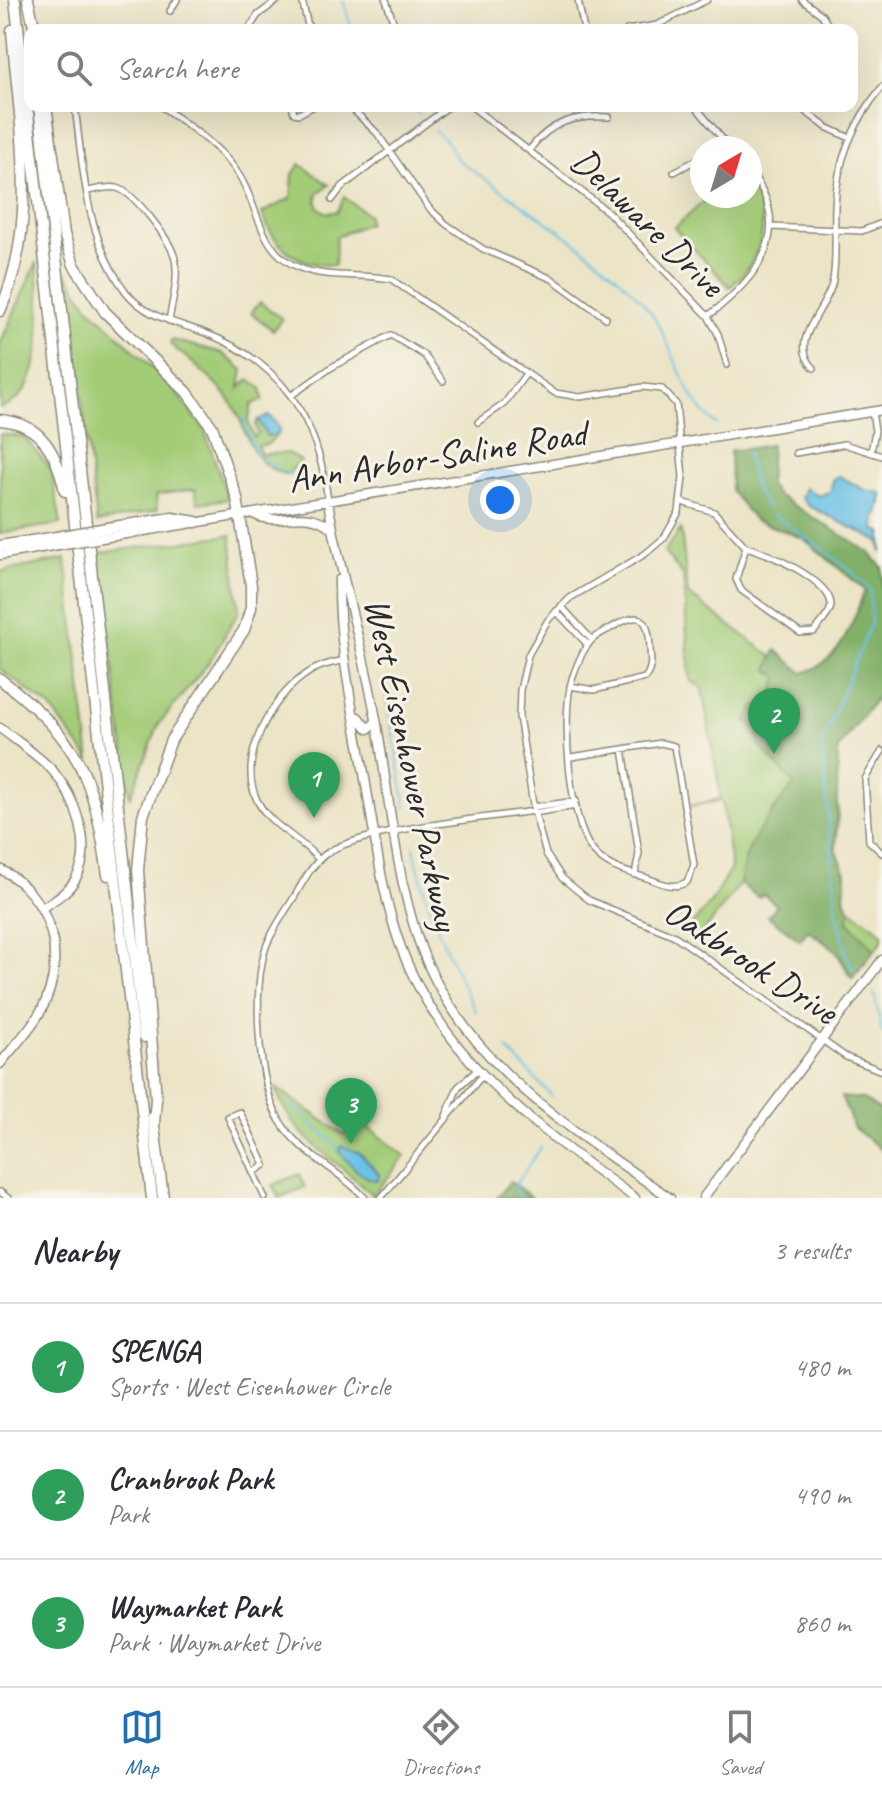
<!DOCTYPE html>
<html lang="en">
<head>
<meta charset="utf-8">
<style>
	body { margin:0; font-family:Caveat,sans-serif; background:#f7f7f7; color:#2b2b33 }
	.compass { position:absolute; left:690px; top:136px; width:72px; height:72px; border-radius:50%; background:#fff; box-shadow:0 8px 32px #0002; rotate:38deg }
	.you { position:absolute; left:500px; top:500px; width:28px; height:28px; margin:-20px; border:6px solid #fff; border-radius:50%; background:#1a73e8; box-shadow:0 0 0 12px #1a73e833 }
	.badge { display:grid; place-items:center; width:52px; height:52px; border-radius:50%; background:#1f6fb2; color:#fff; font-size:26px; font-weight:700 }
	.pin { position:absolute; translate:-50% -66px; filter:drop-shadow(0 2px 4px #0008) }
	.pin::after { content:''; position:absolute; top:42px; width:28px; height:24px; background:inherit; clip-path:polygon(0 0,100% 0,50% 100%) }
	.list { margin:0; padding:0; list-style:none }
	h2 { display:flex; justify-content:space-between; align-items:center; height:104px; margin:0; padding:0 32px; font-size:34px }
	h2 small { font-size:26px; font-weight:400; color:#7c7c81 }
	.list li { display:grid; grid-template-columns:52px 1fr auto; gap:24px; align-items:center; box-sizing:border-box; height:128px; padding:0 32px; border-top:2px solid #e1e1e2 }
	.list b { display:block; font-size:30px; white-space:nowrap }
	.list p { margin:0; font-size:26px; white-space:nowrap; color:#7c7c81 }
	.list em { font-size:26px; font-style:normal; color:#7c7c81 }
	.icon { flex:none; width:44px; height:44px; fill:none; stroke:currentColor; stroke-width:2; stroke-linecap:round; stroke-linejoin:round }
	.map { position:relative; flex:none; width:882px; height:1198px; overflow:hidden }
	.search { position:absolute; background:#fff; box-shadow:0 8px 32px #0002; left:24px; right:24px; top:24px; height:88px; display:flex; align-items:center; gap:20px; box-sizing:border-box; padding:0 28px; border-radius:16px; color:#7c7c81; font-size:30px }
	.sheet { height:488px; background:#fff }
	nav { display:flex; justify-content:space-around; align-items:center; box-sizing:border-box; height:112px; border-top:2px solid #e1e1e2; background:#fff; font-size:22px; color:#7c7c81 }
	nav a { display:grid; justify-items:center; gap:4px }
	nav .on { color:#1f6fb2 }
	.map>svg:first-child { display:block }
	.green { fill:#a3cc77; stroke:#677c51; stroke-width:2 }
	.forest { fill:#82b068; stroke:#566e4a; stroke-width:2 }
	.water { fill:#67c1e5; stroke:#497688; stroke-width:2 }
	.lines { fill:none; stroke-linecap:round; stroke-linejoin:round }
	.stream { stroke:#67c1e5; stroke-width:2 }
	.street-casing { stroke:#8b8878; stroke-width:8 }
	.secondary-casing { stroke:#8b8878; stroke-width:11 }
	.highway-casing { stroke:#8b8878; stroke-width:13 }
	.street { stroke:#fff; stroke-width:5 }
	.secondary { stroke:#fff; stroke-width:8 }
	.highway { stroke:#fff; stroke-width:10 }
	.secondary-bridge-casing { stroke:#8b8878; stroke-width:11; stroke-linecap:butt }
	.highway-bridge-casing { stroke:#8b8878; stroke-width:13; stroke-linecap:butt }
	.secondary-bridge { stroke:#fff; stroke-width:8 }
	.highway-bridge { stroke:#fff; stroke-width:10 }
	.labels { text-anchor:middle; dominant-baseline:central; stroke-width:6; stroke-linejoin:round; paint-order:stroke }
	.street-label { font-size:38px; fill:#2b2b2b; stroke:#f7f3e8 }
</style>
</head>
<body>
<div class="map">
<svg width="882" height="1198" viewBox="0 0 882 1198">
	<rect width="100%" height="100%" fill="#f7f3e8"/>
	<filter id="ink" filterUnits="userSpaceOnUse"><feTurbulence type="fractalNoise" baseFrequency=".0125" numOctaves="2"/><feDisplacementMap in="SourceGraphic" scale="16" xChannelSelector="R" yChannelSelector="G"/><feConvolveMatrix kernelMatrix="1 2 1 2 8 2 1 2 1" color-interpolation-filters="sRGB"/></filter>
	<filter id="wash" filterUnits="userSpaceOnUse"><feTurbulence type="fractalNoise" baseFrequency=".006" numOctaves="4" result="noise"/><feDisplacementMap in="SourceGraphic" scale="32" xChannelSelector="R" yChannelSelector="G"/><feGaussianBlur stdDeviation="1.8" result="paint"/><feColorMatrix in="noise" values="0 0 0 0 0 0 0 0 0 0 0 0 0 0 0 0 0 1.4 0 .05"/><feComposite in="paint" operator="in"/></filter>
	<g filter="url(#wash)">
		<rect width="100%" height="100%" fill="#ebe4c6"/>
		<path class="green" d="M300 164 329 185 318 193C314 208 324 216 338 211L344 197 368 215V223L336 237 335 265C298 266 274 248 262 213L291 198 293 174Z
			M750 182C772 222 764 258 730 287L674 228 710 196H750Z
			M37 262C40 300 50 396 0 408V344Z
			M66 272 89 307 168 383 204 429 228 499 198 503 195 489 156 495 157 510 97 523Z
			M260 302 282 319 273 330 251 313Z
			M172 340 222 353 243 370 240 388 249 379 261 388 263 400 252 404 248 422 254 437 258 434 255 425 258 420 267 436 278 434 268 444 257 446 261 454 288 453 301 461 287 475C242 463 251 425 226 395 210 376 189 360 170 344Z
			M0 434 24 437 51 469 61 524 0 533Z
			M681 529 688 594 819 692 882 690 831 759 838 809 836 850 846 873 844 897 850 909 882 932V941L852 978 836 951 808 930 800 940 768 916 777 905 763 894 758 897 740 884 697 941 685 932 712 901 731 868 722 801 690 806 721 798 702 688 690 680 683 575 664 552Z
			M231 535 239 611 210 661 159 724 130 798 98 553Z
			M66 559 90 761 50 707 0 669V572Z
			M275 1087 344 1135 358 1119 405 1156 373 1196C336 1157 293 1142 275 1087Z
			M299 1174 305 1187 279 1198 273 1185Z"/>
		<path class="forest" d="M771 445 769 484 777 495 869 552 882 567V702L876 698 838 749 836 850 846 873 844 897 850 909 848 921 875 950 852 978 836 951 808 930 800 940 768 916 777 905 763 894 758 897 740 884C743 843 770 816 794 784L759 745 757 729 746 720 755 707 770 704 778 677 768 669 776 650 803 673C842 661 851 626 865 590L803 538 754 520 731 491 730 451Z
			M841 1097 863 1099 882 1112V1150L854 1128Z
			M510 1181 532 1198H497Z"/>
		<path class="water" d="M269 416 279 427 278 434 267 436 258 420Z
			M839 476 865 490 882 493C882 507 874 517 875 530L882 532V553L880 542 807 505 801 497 805 488 819 496 831 491 832 480Z
			M342 1146 360 1153 379 1174 378 1180C363 1180 349 1163 339 1151Z"/>
		<g class="lines">
			<path class="stream" d="M343 0 352 30
				M407 106 419 115
				M434 130 449 144 457 159C513 200 603 254 646 306 673 339 683 403 718 425
				M243 418C247 429 250 446 258 455 270 469 289 468 300 484
				M747 452 755 489 768 509
				M774 515 847 567 870 590 871 623 822 744 837 916C845 935 842 956 855 971
				M375 624 380 656
				M385 688 406 808
				M414 847C425 907 449 958 476 1012
				M874 993 882 1033
				M507 1049 552 1096
				M289 1103 339 1148
				M520 1198 515 1186 541 1147"/>
		</g>
	</g>
	<g filter="url(#ink)">
		<g class="lines">
			<g class="street-casing">
				<path id="street" d="M302 0 309 30
					M386 0 396 30
					M578 0 584 30
					M802 0 822 15 831 30
					M170 11 177 0
					M248 30 258 15 278 0
					M627 30 657 25 707 0
					M75 106C83 170 86 239 126 292 146 317 172 321 200 331 282 361 318 418 328 501
					M161 106C187 125 216 143 235 169 260 203 256 251 300 268 328 279 362 273 391 279L555 393 580 397 643 387 662 389 676 404 683 477 679 512 664 538 645 554 570 598 548 620 528 655 520 690 519 716 534 811 546 854 562 878 589 900 675 936 846 1057 882 1071
					M292 106 294 113 299 114 314 106
					M349 106 377 133 429 208 446 224 483 249 552 279 606 318
					M471 106 608 212 708 316 718 334 727 365
					M695 106 730 148
					M798 106 826 127 850 138
					M713 148 723 140
					M530 149C551 121 576 115 609 117
					M674 172 702 157
					M87 191C96 190 108 186 117 188 135 193 172 242 175 259 179 280 172 301 169 321
					M332 200 343 186 449 106
					M771 227 862 231 882 223
					M708 316C758 278 796 231 750 171
					M814 368C786 340 828 310 833 280 837 256 834 230 835 206 837 161 854 121 882 87
					M292 395 332 367 391 335 424 355 443 381
					M478 422 504 404 525 375
					M871 452 875 431 872 412
					M796 453 844 444 882 456
					M682 502 714 512 746 547
					M746 547C767 552 832 581 831 606 830 615 819 625 814 632L800 633 741 590 736 579Z
					M561 606 592 640
					M556 611 588 645
					M570 686 594 690 645 678C652 669 651 660 650 649 649 615 640 610 611 628 604 632 596 635 591 641 582 650 576 667 572 679 561 714 569 824 593 851 607 868 627 872 647 878 661 883 673 890 687 882L694 865 674 746 661 743 571 757
					M623 749 639 853 635 875
					M882 751 865 779 869 841 882 853
					M533 807 576 801
					M534 813 576 806
					M319 860C301 838 269 826 257 800 237 759 270 699 305 675 317 666 331 663 345 660
					M446 1116 458 1087 476 1071
					M253 1173 265 1165 240 1112 228 1117 265 1198
					M0 1192 8 1198
					M365 1198C339 1169 300 1155 280 1121 257 1083 252 988 266 947 273 928 286 911 296 894 305 878 314 861 330 851 368 829 485 818 534 811
					M381 1198 481 1077"/>
			</g>
			<g class="secondary-casing">
				<path id="secondary" d="M328 501C340 577 364 649 377 725 389 796 395 870 418 939 459 1061 570 1128 670 1198
					M253 514C282 529 302 504 333 529
					M108 537 882 410
					M0 555 58 545
					M339 580C338 647 354 713 365 779 374 830 380 883 396 933 435 1056 536 1127 635 1198
					M358 717 368 729 376 722
					M0 728C18 742 38 755 53 771 75 797 95 848 75 880 67 893 54 900 42 908
					M0 869C52 896 68 958 42 1009 31 1029 14 1046 0 1064
					M703 1198 882 960"/>
			</g>
			<g class="highway-casing">
				<path id="highway" d="M15 0 152 1198
					M28 0 35 30
					M39 106 144 1037
					M46 106 64 234 74 265 105 312 187 392 212 427 237 498 251 585V608L244 630 171 740 143 816 138 870 156 1099 154 1123
					M0 311C40 223 19 122 12 30
					M0 420C42 423 57 454 65 491
					M107 528 172 518 196 522
					M0 546 57 537
					M0 679C80 740 94 777 108 875
					M153 1117 163 1198"/>
			</g>
			<use href="#street" class="street"/>
			<use href="#secondary" class="secondary"/>
			<use href="#highway" class="highway"/>
			<g class="secondary-bridge-casing">
				<path id="secondary-bridge" d="M58 545 108 537"/>
			</g>
			<g class="highway-bridge-casing">
				<path id="highway-bridge" d="M57 537 107 528"/>
			</g>
			<use href="#secondary-bridge" class="secondary-bridge"/>
			<use href="#highway-bridge" class="highway-bridge"/>
		</g>
	</g>
	<g class="labels">
		<g class="street-label">
			<text transform="translate(648 222) rotate(44)">Delaware Drive</text>
			<text transform="translate(437 456) rotate(-9)">Ann Arbor-Saline Road</text>
			<text transform="translate(412 764) rotate(78)">West Eisenhower Parkway</text>
			<text transform="translate(751 961) rotate(33)">Oakbrook Drive</text>
		</g>
	</g>
</svg>
<svg class="compass" viewBox="-18 -18 36 36"><path d="M0-13l5 13h-10z" fill="#e53935"/><path d="M0 13l5-13h-10z" fill="#7c7c81"/></svg>
<div class="you"></div>
<div class="pin badge" style="left:314px;top:818px;background:#2e9e5b">1</div>
<div class="pin badge" style="left:774px;top:754px;background:#2e9e5b">2</div>
<div class="pin badge" style="left:351px;top:1144px;background:#2e9e5b">3</div>
<div class="search"><svg class="icon" aria-label="search" viewBox="0 0 24 24"><circle cx="10" cy="10" r="6"/><path d="M15 15l6 6"/></svg>Search here</div>
</div>
<section class="sheet">
<h2>Nearby<small>3 results</small></h2>
<ul class="list">
<li><span class="badge" style="background:#2e9e5b">1</span><div><b>SPENGA</b><p>Sports · West Eisenhower Circle</p></div><em>480 m</em></li>
<li><span class="badge" style="background:#2e9e5b">2</span><div><b>Cranbrook Park</b><p>Park</p></div><em>490 m</em></li>
<li><span class="badge" style="background:#2e9e5b">3</span><div><b>Waymarket Park</b><p>Park · Waymarket Drive</p></div><em>860 m</em></li>
</ul>
</section>
<nav>
<a class="on"><svg class="icon" aria-label="map" viewBox="0 0 24 24"><path d="M3 6l6-2 6 2 6-2v14l-6 2-6-2-6 2zM9 4v14M15 6v14"/></svg>Map</a>
<a><svg class="icon" aria-label="directions" viewBox="0 0 24 24"><path d="M12 3l9 9-9 9-9-9zM9 14v-3h6M13 9l2 2-2 2"/></svg>Directions</a>
<a><svg class="icon" aria-label="saved" viewBox="0 0 24 24"><path d="M7 4h10v16l-5-4-5 4z"/></svg>Saved</a>
</nav>
</body>
</html>
